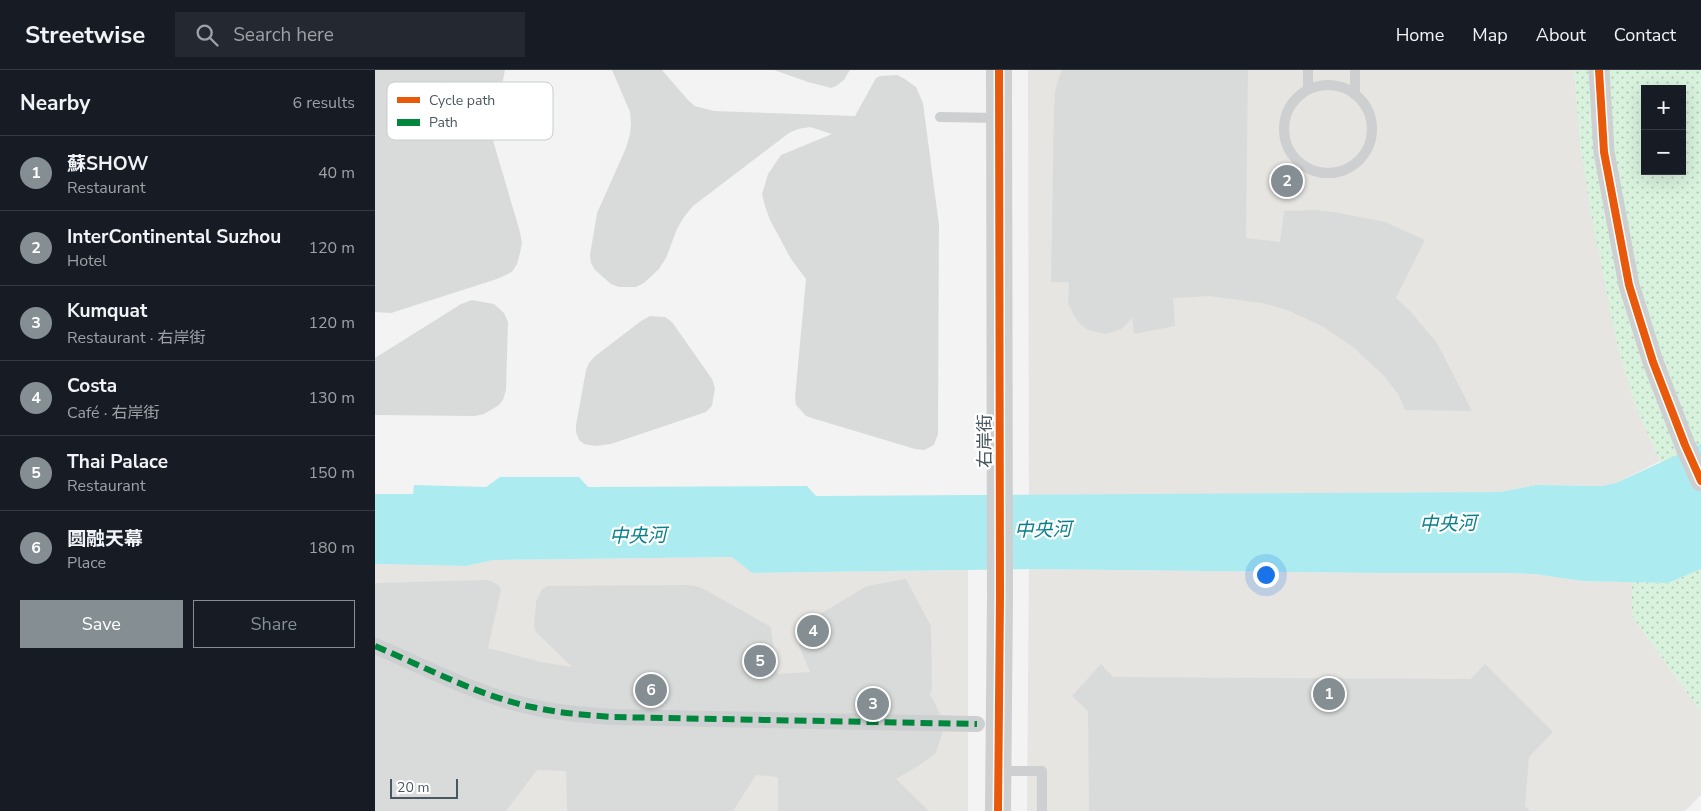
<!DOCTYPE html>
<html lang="en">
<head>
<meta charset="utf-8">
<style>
	body { margin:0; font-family:"Nunito Sans","Noto Sans SC",sans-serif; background:#242831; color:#f1f3f6 }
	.controls { position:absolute; right:15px; top:15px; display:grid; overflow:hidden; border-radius:0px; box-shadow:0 5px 20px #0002 }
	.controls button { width:45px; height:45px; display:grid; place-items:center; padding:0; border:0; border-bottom:1px solid #363941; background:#171b24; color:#f1f3f6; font:25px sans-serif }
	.scale { position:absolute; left:15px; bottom:12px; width:68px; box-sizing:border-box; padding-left:5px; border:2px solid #495860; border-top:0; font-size:14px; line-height:18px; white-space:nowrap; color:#495860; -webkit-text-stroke:4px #fff; paint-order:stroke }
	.you { position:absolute; left:890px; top:504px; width:18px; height:18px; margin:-12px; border:4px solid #fff; border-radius:50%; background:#1a73e8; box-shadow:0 0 0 8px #1a73e833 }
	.badge { display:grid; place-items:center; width:32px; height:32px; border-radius:50%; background:#848e93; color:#fff; font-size:16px; font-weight:700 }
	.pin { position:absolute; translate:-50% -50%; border:2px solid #fff; box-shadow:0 1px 5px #0006 }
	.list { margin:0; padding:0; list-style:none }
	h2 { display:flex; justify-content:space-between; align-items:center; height:65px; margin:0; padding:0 20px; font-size:21px }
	h2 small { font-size:16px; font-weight:400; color:#9ea1a6 }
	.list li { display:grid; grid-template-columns:32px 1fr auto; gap:15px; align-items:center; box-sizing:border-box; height:75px; padding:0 20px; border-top:1px solid #363941 }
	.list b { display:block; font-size:19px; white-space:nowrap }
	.list p { margin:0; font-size:16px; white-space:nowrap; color:#9ea1a6 }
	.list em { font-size:16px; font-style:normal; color:#9ea1a6 }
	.actions { display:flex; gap:10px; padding:15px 20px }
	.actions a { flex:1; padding:11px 0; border:1px solid #848e93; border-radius:0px; text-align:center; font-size:18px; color:#848e93 }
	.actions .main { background:#848e93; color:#fff }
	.icon { flex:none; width:28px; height:28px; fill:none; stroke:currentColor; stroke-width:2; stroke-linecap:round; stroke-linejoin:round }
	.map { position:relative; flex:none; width:1326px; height:741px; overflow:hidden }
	header { display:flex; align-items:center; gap:30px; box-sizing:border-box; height:70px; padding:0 25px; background:#171b24; border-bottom:1px solid #363941 }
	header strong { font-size:24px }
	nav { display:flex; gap:28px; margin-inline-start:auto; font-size:18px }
	.search { width:350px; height:45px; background:#242831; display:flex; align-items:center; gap:12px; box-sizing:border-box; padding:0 18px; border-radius:0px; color:#9ea1a6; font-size:19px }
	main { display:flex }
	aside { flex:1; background:#171b24 }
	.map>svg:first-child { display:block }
	.commercial { fill:#e6e5e2 }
	.park { fill:url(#park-dots); fill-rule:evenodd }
	.water { fill:#acebf0 }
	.building { fill:#d9dbdb }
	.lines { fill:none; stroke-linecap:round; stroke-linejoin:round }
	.service { stroke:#cdcfd1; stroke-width:10 }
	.pedestrian { stroke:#cdcfd1; stroke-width:16 }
	.minor { stroke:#cdcfd1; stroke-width:21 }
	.tertiary { stroke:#cdcfd1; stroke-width:26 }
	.quiet { stroke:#00873e; stroke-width:6; stroke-dasharray:12 6; stroke-linecap:butt }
	.cycleway-casing { stroke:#fff; stroke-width:11 }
	.cycleway { stroke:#e8590c; stroke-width:8 }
	.labels { text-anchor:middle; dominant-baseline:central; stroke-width:4.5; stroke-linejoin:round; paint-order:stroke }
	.street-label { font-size:18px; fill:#495860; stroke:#fff }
	.water-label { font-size:19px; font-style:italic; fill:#0a818b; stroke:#fff }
	.key { fill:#fff; stroke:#c8cdcf; stroke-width:1 }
	.key-label { font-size:14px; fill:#495860 }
</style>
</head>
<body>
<header>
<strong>Streetwise</strong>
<div class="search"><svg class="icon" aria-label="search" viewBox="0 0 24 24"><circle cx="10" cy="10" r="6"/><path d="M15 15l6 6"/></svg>Search here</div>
<nav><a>Home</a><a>Map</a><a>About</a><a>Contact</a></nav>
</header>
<main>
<aside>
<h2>Nearby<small>6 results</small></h2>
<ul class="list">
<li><span class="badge">1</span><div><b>蘇SHOW</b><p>Restaurant</p></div><em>40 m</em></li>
<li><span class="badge">2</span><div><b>InterContinental Suzhou</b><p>Hotel</p></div><em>120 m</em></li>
<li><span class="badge">3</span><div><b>Kumquat</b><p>Restaurant · 右岸街</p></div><em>120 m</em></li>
<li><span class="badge">4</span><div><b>Costa</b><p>Café · 右岸街</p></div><em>130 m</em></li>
<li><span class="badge">5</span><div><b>Thai Palace</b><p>Restaurant</p></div><em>150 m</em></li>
<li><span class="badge">6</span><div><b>圆融天幕</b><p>Place</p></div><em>180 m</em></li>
</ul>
<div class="actions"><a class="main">Save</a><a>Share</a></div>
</aside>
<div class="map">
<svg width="1326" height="741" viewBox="0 0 1326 741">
	<defs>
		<pattern id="park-dots" width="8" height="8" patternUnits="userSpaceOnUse" patternTransform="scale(1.25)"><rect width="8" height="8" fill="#d8f2de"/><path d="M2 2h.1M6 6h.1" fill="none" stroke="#b1c7b7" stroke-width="1.8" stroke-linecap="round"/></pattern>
	</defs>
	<rect width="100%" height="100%" fill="#f3f3f3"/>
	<path class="commercial" d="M653 0H1199L1206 80 1243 278 1261 337 1285 391 1241 413 1227 416 1161 415 1125 422 654 426Z
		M357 487 377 503 593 500V741H0V494L91 496 118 490Z
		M654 499 1006 503H1132L1159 504 1207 511 1257 512V546L1326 642V725L1310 741H652Z"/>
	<path class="park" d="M1199 0H1326V473L1285 391 1261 337 1243 278 1216 143 1206 80ZM1270 19H1307V101H1270Z
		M1326 499V642L1257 546V512L1293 513Z"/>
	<path class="water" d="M1326 374V499L1293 513 1207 511 1159 504 1132 503H1006L654 499 377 503 357 487 118 490 91 496 0 494V424H38L39 415 111 417 125 407H204L213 417 432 416 441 426 1125 422 1161 415 1227 416 1241 413Z"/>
	<path class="building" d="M0 0H130L117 67 145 162 147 173 145 183 142 194 137 202 122 209 16 243 0 242Z
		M237 0H287L313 30 320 36 339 41 480 46 501 8 505 6 522 5 530 9 541 17 548 33 564 155 563 364 559 375 549 380 540 379 440 349 431 346 421 335 420 327 431 209 416 189 395 150 390 136 387 124 393 104 406 85 457 64 435 57 423 59 414 63 318 136 309 147 302 159 291 188 284 199 269 213 261 217H244L236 214 220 200 216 193 215 185 222 143 251 78 255 64 256 54 255 42Z
		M399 0H475L469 10 461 16 456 18 433 12Z
		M687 0H873L871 168 905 172 909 141 939 140 959 142 1010 152 1050 170 1021 228 1035 241 1062 273 1097 341 1030 340 1023 324 1009 306 978 277 947 256 912 240 887 233 834 226 798 228 800 256 759 264 757 247 753 253 746 259 731 264 713 260 706 255 699 246 693 233 694 212H676L679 40 680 22 683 10Z
		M97 230 119 234 129 243 133 252 131 320 128 330 124 335 109 344 100 346 0 345V288L86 234Z
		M275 246 290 247 297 252 337 309 340 318 337 336 331 342 236 374 220 376 209 374 204 370 201 362V355L211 300 214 293 219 287 266 251Z
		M531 509 556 556 557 619 555 624 566 646 568 661 561 683 543 696 521 709 554 741H403V707L381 705 358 741H192L191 701 162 700 131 741H0V513L111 510 116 511 125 516 126 520 113 578 166 592 197 597 161 562 159 556 161 532 167 519 172 516 311 515 320 516 329 519 396 557 402 604 435 602 424 576 427 557 430 553 492 516Z
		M726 594 738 607 1096 609 1110 594 1178 662 1154 687 1150 736 1155 741H714L713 641 697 626Z"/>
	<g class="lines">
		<path class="service" d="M909 59a44 44 0 1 1 88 0a44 44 0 1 1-88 0Z
			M933 19V0
			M980 25V0
			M565 47 623 48
			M624 701H667V741"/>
		<path class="pedestrian" d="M0 576C50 597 104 626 157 637 183 643 210 645 237 647L602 654"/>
		<path class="minor" d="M1224 0 1229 82 1254 215 1278 292 1310 375 1326 411"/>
		<path class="tertiary" d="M623 741 625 525 624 0"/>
		<path class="quiet" d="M0 576C50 597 104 626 157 637 183 643 210 645 237 647L602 654"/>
		<g class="cycleway-casing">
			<path id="cycleway" d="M1224 0 1229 82 1254 215 1278 292 1310 375 1326 411
				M623 741 625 525 624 0"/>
		</g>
		<use href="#cycleway" class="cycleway"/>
	</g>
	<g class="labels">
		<g class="street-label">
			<text transform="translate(610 371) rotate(-90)">右岸街</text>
		</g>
		<g class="water-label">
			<text transform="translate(1073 454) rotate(-1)">中央河</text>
			<text transform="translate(668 460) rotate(-1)">中央河</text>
			<text transform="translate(263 466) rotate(-1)">中央河</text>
		</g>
	</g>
	<rect x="12" y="12" width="166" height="58" rx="8" class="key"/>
	<rect x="22" y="27" width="23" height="6" fill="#e8590c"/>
	<rect x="22" y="49" width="23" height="7" fill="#00873e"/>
	<g class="key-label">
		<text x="54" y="35">Cycle path</text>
		<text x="54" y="57">Path</text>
	</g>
</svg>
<div class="controls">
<button>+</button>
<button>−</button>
</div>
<div class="scale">20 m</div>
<div class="you"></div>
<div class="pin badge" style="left:954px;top:624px">1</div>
<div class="pin badge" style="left:912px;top:111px">2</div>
<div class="pin badge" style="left:498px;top:634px">3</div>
<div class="pin badge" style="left:438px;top:561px">4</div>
<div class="pin badge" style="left:385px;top:591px">5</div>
<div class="pin badge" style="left:276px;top:620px">6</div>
</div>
</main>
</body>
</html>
